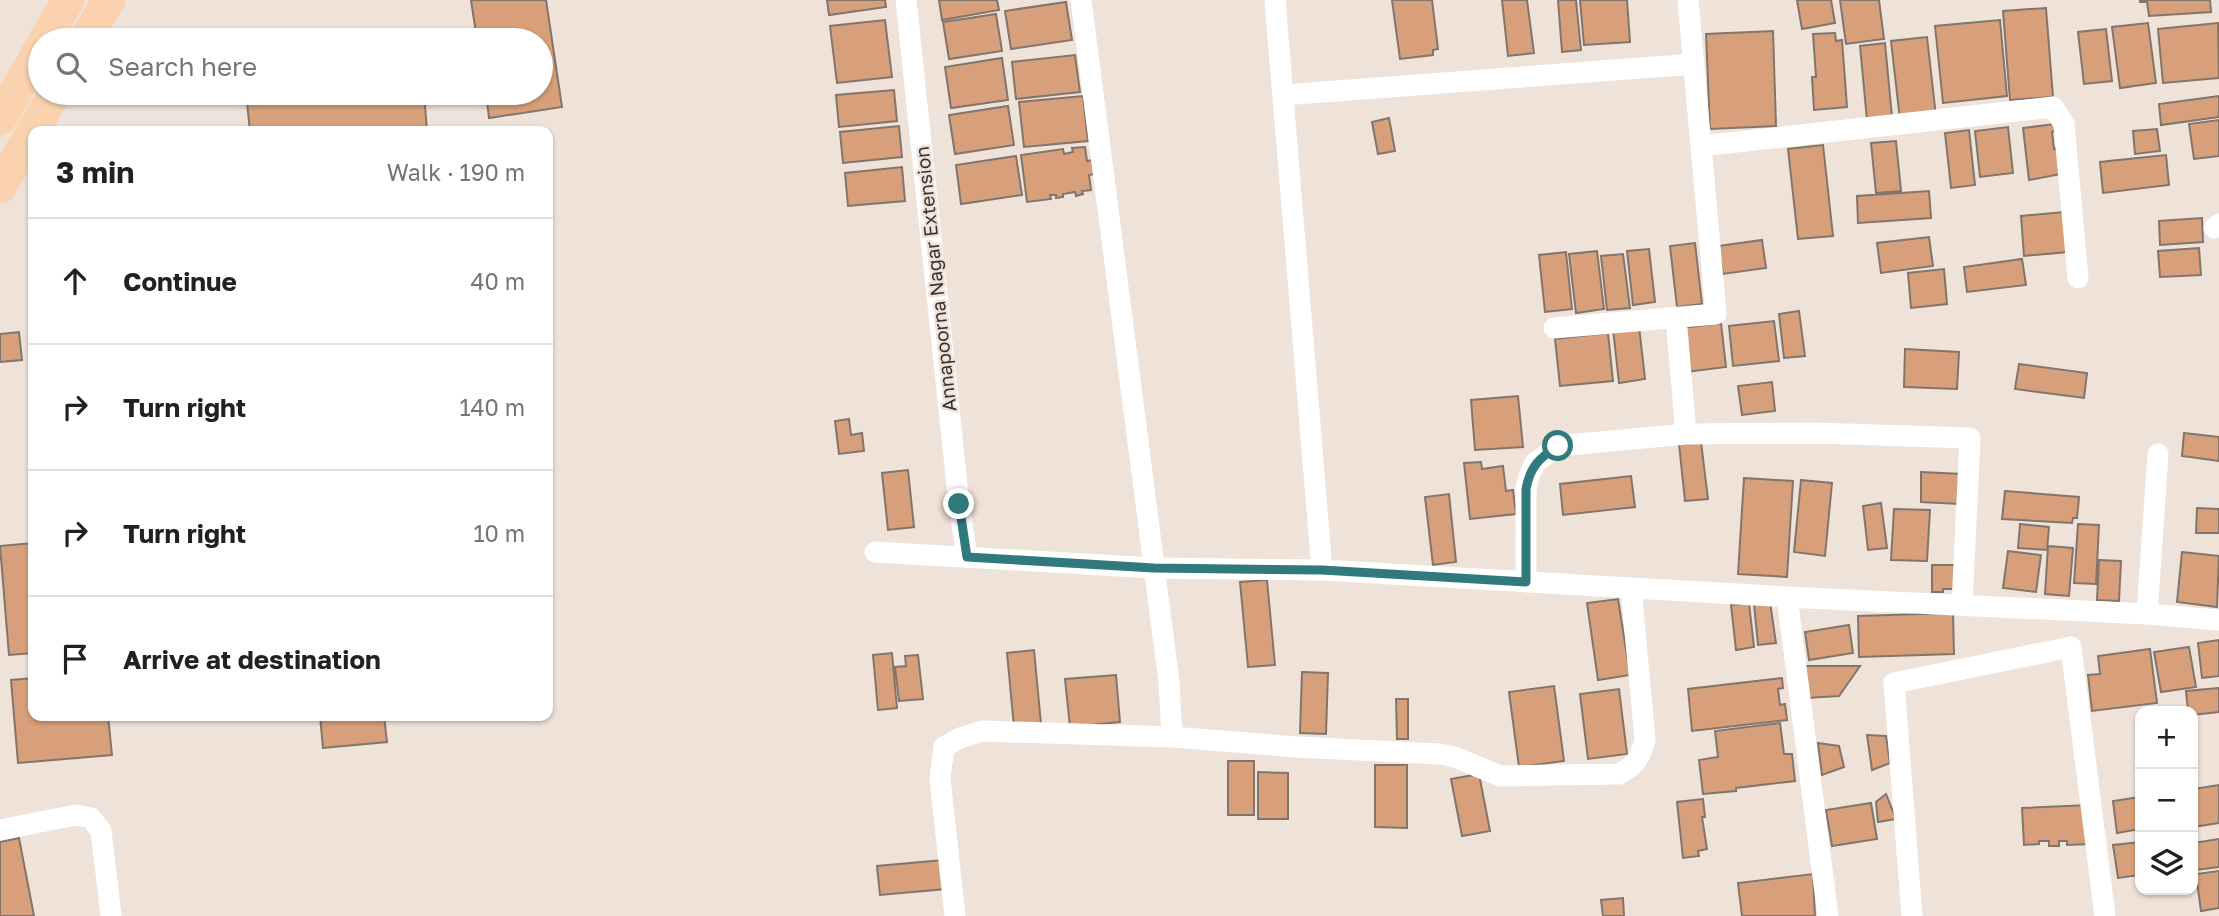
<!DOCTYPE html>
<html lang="en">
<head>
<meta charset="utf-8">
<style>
	body { margin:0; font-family:"Golos Text",sans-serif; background:#f2f2f2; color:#202124 }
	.controls { position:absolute; right:21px; bottom:21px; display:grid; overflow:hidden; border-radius:14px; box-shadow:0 2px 5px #0004 }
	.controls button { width:63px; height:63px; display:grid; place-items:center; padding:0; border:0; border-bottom:2px solid #e0e0e0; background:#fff; color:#202124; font:35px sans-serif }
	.stop { position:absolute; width:21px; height:21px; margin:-16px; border:5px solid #307a7d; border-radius:50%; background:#fff }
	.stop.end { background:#307a7d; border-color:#fff; box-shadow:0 2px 7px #0008 }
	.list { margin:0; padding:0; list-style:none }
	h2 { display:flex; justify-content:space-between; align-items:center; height:91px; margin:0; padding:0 28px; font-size:30px }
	h2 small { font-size:23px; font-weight:400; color:#757577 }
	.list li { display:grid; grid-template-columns:46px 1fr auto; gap:21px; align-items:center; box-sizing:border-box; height:126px; padding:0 28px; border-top:2px solid #e0e0e0 }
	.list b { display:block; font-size:26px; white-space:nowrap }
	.list em { font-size:23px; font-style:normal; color:#757577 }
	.icon { flex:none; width:38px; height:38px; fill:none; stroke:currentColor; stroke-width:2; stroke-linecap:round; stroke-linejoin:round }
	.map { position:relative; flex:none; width:2219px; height:916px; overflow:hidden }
	.search { position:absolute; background:#fff; box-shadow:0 2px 5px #0004; left:28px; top:28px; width:525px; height:77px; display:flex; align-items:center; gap:18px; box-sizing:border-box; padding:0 24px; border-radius:38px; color:#757577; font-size:26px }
	.panel { position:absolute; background:#fff; box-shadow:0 2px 5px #0004; left:28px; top:126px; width:525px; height:595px; border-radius:14px }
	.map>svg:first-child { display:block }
	.building { fill:#d8a07a; stroke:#81756e; stroke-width:2 }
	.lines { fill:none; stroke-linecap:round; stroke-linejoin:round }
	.minor { stroke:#fff; stroke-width:21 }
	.primary { stroke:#fad2af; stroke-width:33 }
	.route { stroke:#307a7d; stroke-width:9 }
	.labels { text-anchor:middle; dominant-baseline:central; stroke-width:5; stroke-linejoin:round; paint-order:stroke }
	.street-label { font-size:19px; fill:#37322f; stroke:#efe2d9 }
</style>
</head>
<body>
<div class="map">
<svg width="2219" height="916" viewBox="0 0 2219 916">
	<rect width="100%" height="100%" fill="#efe2d9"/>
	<path class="building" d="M471 0H546L562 107 489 118 486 93H541V40H477Z
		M827 0H885L886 7 829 15Z
		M939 0H997L999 10 942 20Z
		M1392 0H1432L1438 49 1433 50V55L1400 59Z
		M1502 0H1527L1534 53 1508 56Z
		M1558 0H1576L1581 50 1562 52Z
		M1580 0H1627L1630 42 1584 45Z
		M1797 0H1831L1835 23 1802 29Z
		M1840 0H1879L1884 39 1846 44Z
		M2140 0H2210L2211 12 2149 16 2147 2H2140Z
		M1066 2 1072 40 1011 49 1005 11Z
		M2046 8 2053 97 2010 100 2003 11Z
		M996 14 1002 51 949 59 943 22Z
		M885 20 892 77 837 83 830 26Z
		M2000 20 2007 96 1943 103 1935 26Z
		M2148 23 2156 83 2120 88 2112 27Z
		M2218 23 2219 78 2163 83 2158 29Z
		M2106 29 2112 81 2084 84 2078 32Z
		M1773 31 1776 126 1710 129 1706 34Z
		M1835 33 1836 41 1842 40 1847 107 1814 110 1812 77H1816L1813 34Z
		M1927 37 1936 116 1900 120 1891 41Z
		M1885 43 1892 117 1867 120 1860 46Z
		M1075 55 1080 92 1016 99 1012 62Z
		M1002 58 1008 100 951 108 945 67Z
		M894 90 897 121 839 127 836 95Z
		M246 93H424L427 131H250Z
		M1083 96 1088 141 1024 147 1019 102Z
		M2219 96V117L2161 125 2159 104Z
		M1008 106 1014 145 955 154 949 115Z
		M1389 118 1395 151 1378 154 1372 122Z
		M2219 120V156L2194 159 2189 124Z
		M2055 124 2056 131 2052 132 2054 149 2058 148 2061 174 2029 180 2023 128Z
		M899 126 902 157 843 163 840 132Z
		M2008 127 2013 173 1980 177 1975 131Z
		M2157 129 2160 151 2135 154 2133 131Z
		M1969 130 1975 185 1951 188 1945 133Z
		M1896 141 1901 191 1876 193 1871 143Z
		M1823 145 1833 236 1798 239 1788 149Z
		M1085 147 1087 161 1093 160 1095 174 1089 175 1091 190 1082 191 1083 194 1076 196 1075 192 1063 194V197L1056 198V195H1050L1051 199 1027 202 1021 155 1063 149 1064 154 1073 152 1072 148Z
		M2166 155 2169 185 2103 193 2100 162Z
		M1016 156 1022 195 961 204 956 165Z
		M902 167 905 201 848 206 845 173Z
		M1929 191 1931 218 1858 223 1857 196Z
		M2064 212 2068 252 2024 256 2021 216Z
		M2202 218 2203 242 2160 245 2159 221Z
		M1929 237 1933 266 1881 273 1877 243Z
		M1762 240 1766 268 1723 274 1718 246Z
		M1695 243 1702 304 1677 307 1670 246Z
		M2199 248 2201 275 2160 277 2158 251Z
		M1649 249 1655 302 1633 305 1627 251Z
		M1597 251 1604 309 1576 313 1569 254Z
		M1566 252 1572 309 1545 312 1539 255Z
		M1623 254 1630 308 1607 310 1601 256Z
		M2022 259 2026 285 1967 292 1964 267Z
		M1944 269 1947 304 1911 308 1908 273Z
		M1799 311 1805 356 1784 358 1779 314Z
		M1774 321 1779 361 1733 366 1729 326Z
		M1721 323 1726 367 1687 372 1682 328Z
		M1639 326 1645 379 1619 383 1613 329Z
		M19 332 22 360 0 362V334Z
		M1608 333 1613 381 1560 386 1555 339Z
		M1905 349 1959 352 1957 389 1904 387Z
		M2019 364 2087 373 2084 398 2015 389Z
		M1772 382 1775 411 1742 415 1738 386Z
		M1518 396 1523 447 1475 450 1471 400Z
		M849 419 851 435 862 433 864 451 839 454 835 421Z
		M2184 433 2219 437V461L2182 456Z
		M1701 442 1708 499 1685 501 1679 444Z
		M1481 462 1482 469 1503 466 1506 491 1513 490 1516 514 1470 519 1464 463Z
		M908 470 914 527 888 530 882 473Z
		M1921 472 1962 474 1960 504 1921 502Z
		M1631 476 1635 507 1563 515 1560 484Z
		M1744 478 1793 481 1787 577 1738 574Z
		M1801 480 1832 483 1825 556 1794 552Z
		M2005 491 2079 497 2077 518H2073L2072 523 2002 519Z
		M1449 494 1456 562 1433 565 1425 497Z
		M1881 503 1887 548 1868 550 1863 506Z
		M2197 508 2219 509V533H2196Z
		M1894 509 1930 510 1927 561 1891 560Z
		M2020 524 2049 527 2047 550 2018 548Z
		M2078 524 2099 525 2096 584 2074 583Z
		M33 543V653L9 655 0 546Z
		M2048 546 2073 548 2069 596 2045 594Z
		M2008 551 2041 555 2036 592 2003 588Z
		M2182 552 2219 556 2217 607 2177 602Z
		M2099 560 2121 561 2119 601 2097 600Z
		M1932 565H1956V589H1943V592H1932Z
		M1267 580 1275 665 1248 667 1240 582Z
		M1618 599 1630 675 1598 680 1587 603Z
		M1770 602 1776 643 1758 645 1754 604Z
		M1749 603 1754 647 1736 650 1731 605Z
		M1953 613 1954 654 1859 657 1858 616Z
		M1849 625 1853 653 1809 660 1805 632Z
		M2219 640V676L2202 678 2198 643Z
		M2189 647 2196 687 2161 692 2154 652Z
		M2150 649 2157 703 2092 711 2088 675 2100 674 2098 656Z
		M1034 650 1041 724 1014 727 1007 653Z
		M892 653 897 708 878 710 873 655Z
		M918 655 923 699 899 701 895 667 906 666 905 656Z
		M1805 666H1860L1839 696 1807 698Z
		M1302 672 1328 673 1326 734 1300 733Z
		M1116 675 1120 722 1070 727 1065 679Z
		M33 678V716H108L112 755 18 763 11 680Z
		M1782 678 1783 688 1778 689 1780 705 1785 704 1787 720 1692 731 1688 689Z
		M1554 686 1564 761 1519 767 1509 692Z
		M2219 688V712L2193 715V711H2188L2186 691Z
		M1619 689 1627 754 1588 759 1580 694Z
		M1396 699H1408V739H1397Z
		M320 716H384L387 742 323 748Z
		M1780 723 1784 754H1792L1795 781 1736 788V791L1703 794 1699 760 1718 757 1715 731Z
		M1867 735 1886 736 1890 763 1872 770Z
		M1818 743 1839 746 1844 767 1822 775Z
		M1228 761H1254V815H1228Z
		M1375 765H1407V828L1375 827Z
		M1258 772 1288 773V819H1258Z
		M1479 774 1490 831 1462 836 1451 779Z
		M2219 785V823L2193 827V789Z
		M1886 794 1896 819 1878 822 1876 802Z
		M2140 797V829L2117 833 2113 801Z
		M1703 799 1705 817H1702L1707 849 1698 851 1699 856 1683 858 1677 802Z
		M1871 803 1877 839 1832 846 1826 810Z
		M2089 805 2091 844 2067 845V841H2059V846H2049V841H2039V844L2024 845 2022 808Z
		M19 838 34 916H0V842Z
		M2219 839V867L2196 870 2193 843Z
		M2140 842V875L2118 878 2113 845Z
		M943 860 946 889 880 895 877 866Z
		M2219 871V908L2201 911 2196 874Z
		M1813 874 1815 916H1742L1738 883Z
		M1623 898 1624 916H1603L1601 900Z"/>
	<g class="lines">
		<path class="minor" d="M906 0 959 504 967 557
			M1275 0 1322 570
			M1283 95 1694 64
			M1701 146 2053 107 2064 124 2078 278
			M2214 228 2219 224
			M1676 317 1686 434 1814 433 1970 438 1962 605
			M1554 328 1716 314 1688 0
			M875 552 1154 568 1322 570 1787 597 2147 614 2219 620
			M1526 582V489L1529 476 1535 463 1558 446 1686 434
			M1787 597 1828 916
			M2147 614 2158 454
			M1172 737 1297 747 1440 754 1455 757 1500 776 1619 774C1635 766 1640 758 1645 740L1631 588
			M0 830 76 815 91 818 101 831 111 916
			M955 916 940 779 944 747 960 738 982 731 1172 737 1169 682 1081 0
			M1912 916 1894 683 2071 647 2105 916"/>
		<path class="primary" d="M45 40 68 0
			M85 40 109 0
			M0 119 40 49
			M0 187 55 93"/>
	</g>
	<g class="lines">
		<path class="route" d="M959 504 967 557 1154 568 1322 570 1526 582V489C1530 467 1539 458 1558 446"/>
	</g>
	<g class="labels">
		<g class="street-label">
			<text transform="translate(935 279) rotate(-96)">Annapoorna Nagar Extension</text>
		</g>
	</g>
</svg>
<div class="controls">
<button>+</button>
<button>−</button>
<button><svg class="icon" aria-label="layers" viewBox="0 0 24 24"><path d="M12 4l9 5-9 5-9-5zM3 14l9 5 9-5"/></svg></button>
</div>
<div class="stop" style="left:1558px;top:446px"></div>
<div class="stop end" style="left:959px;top:504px"></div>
<div class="search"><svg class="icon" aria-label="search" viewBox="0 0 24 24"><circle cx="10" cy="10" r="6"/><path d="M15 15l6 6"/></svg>Search here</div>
<section class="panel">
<h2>3 min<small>Walk · 190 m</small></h2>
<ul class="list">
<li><svg class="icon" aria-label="ahead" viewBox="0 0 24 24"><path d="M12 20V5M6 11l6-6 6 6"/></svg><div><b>Continue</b></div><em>40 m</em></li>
<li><svg class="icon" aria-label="right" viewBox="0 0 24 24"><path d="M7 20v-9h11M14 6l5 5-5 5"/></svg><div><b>Turn right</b></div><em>140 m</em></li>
<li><svg class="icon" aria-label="right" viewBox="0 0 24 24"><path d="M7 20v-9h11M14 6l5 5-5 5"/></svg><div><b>Turn right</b></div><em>10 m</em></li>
<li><svg class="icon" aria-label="arrive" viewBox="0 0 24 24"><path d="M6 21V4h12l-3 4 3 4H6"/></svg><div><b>Arrive at destination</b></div></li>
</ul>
</section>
</div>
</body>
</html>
